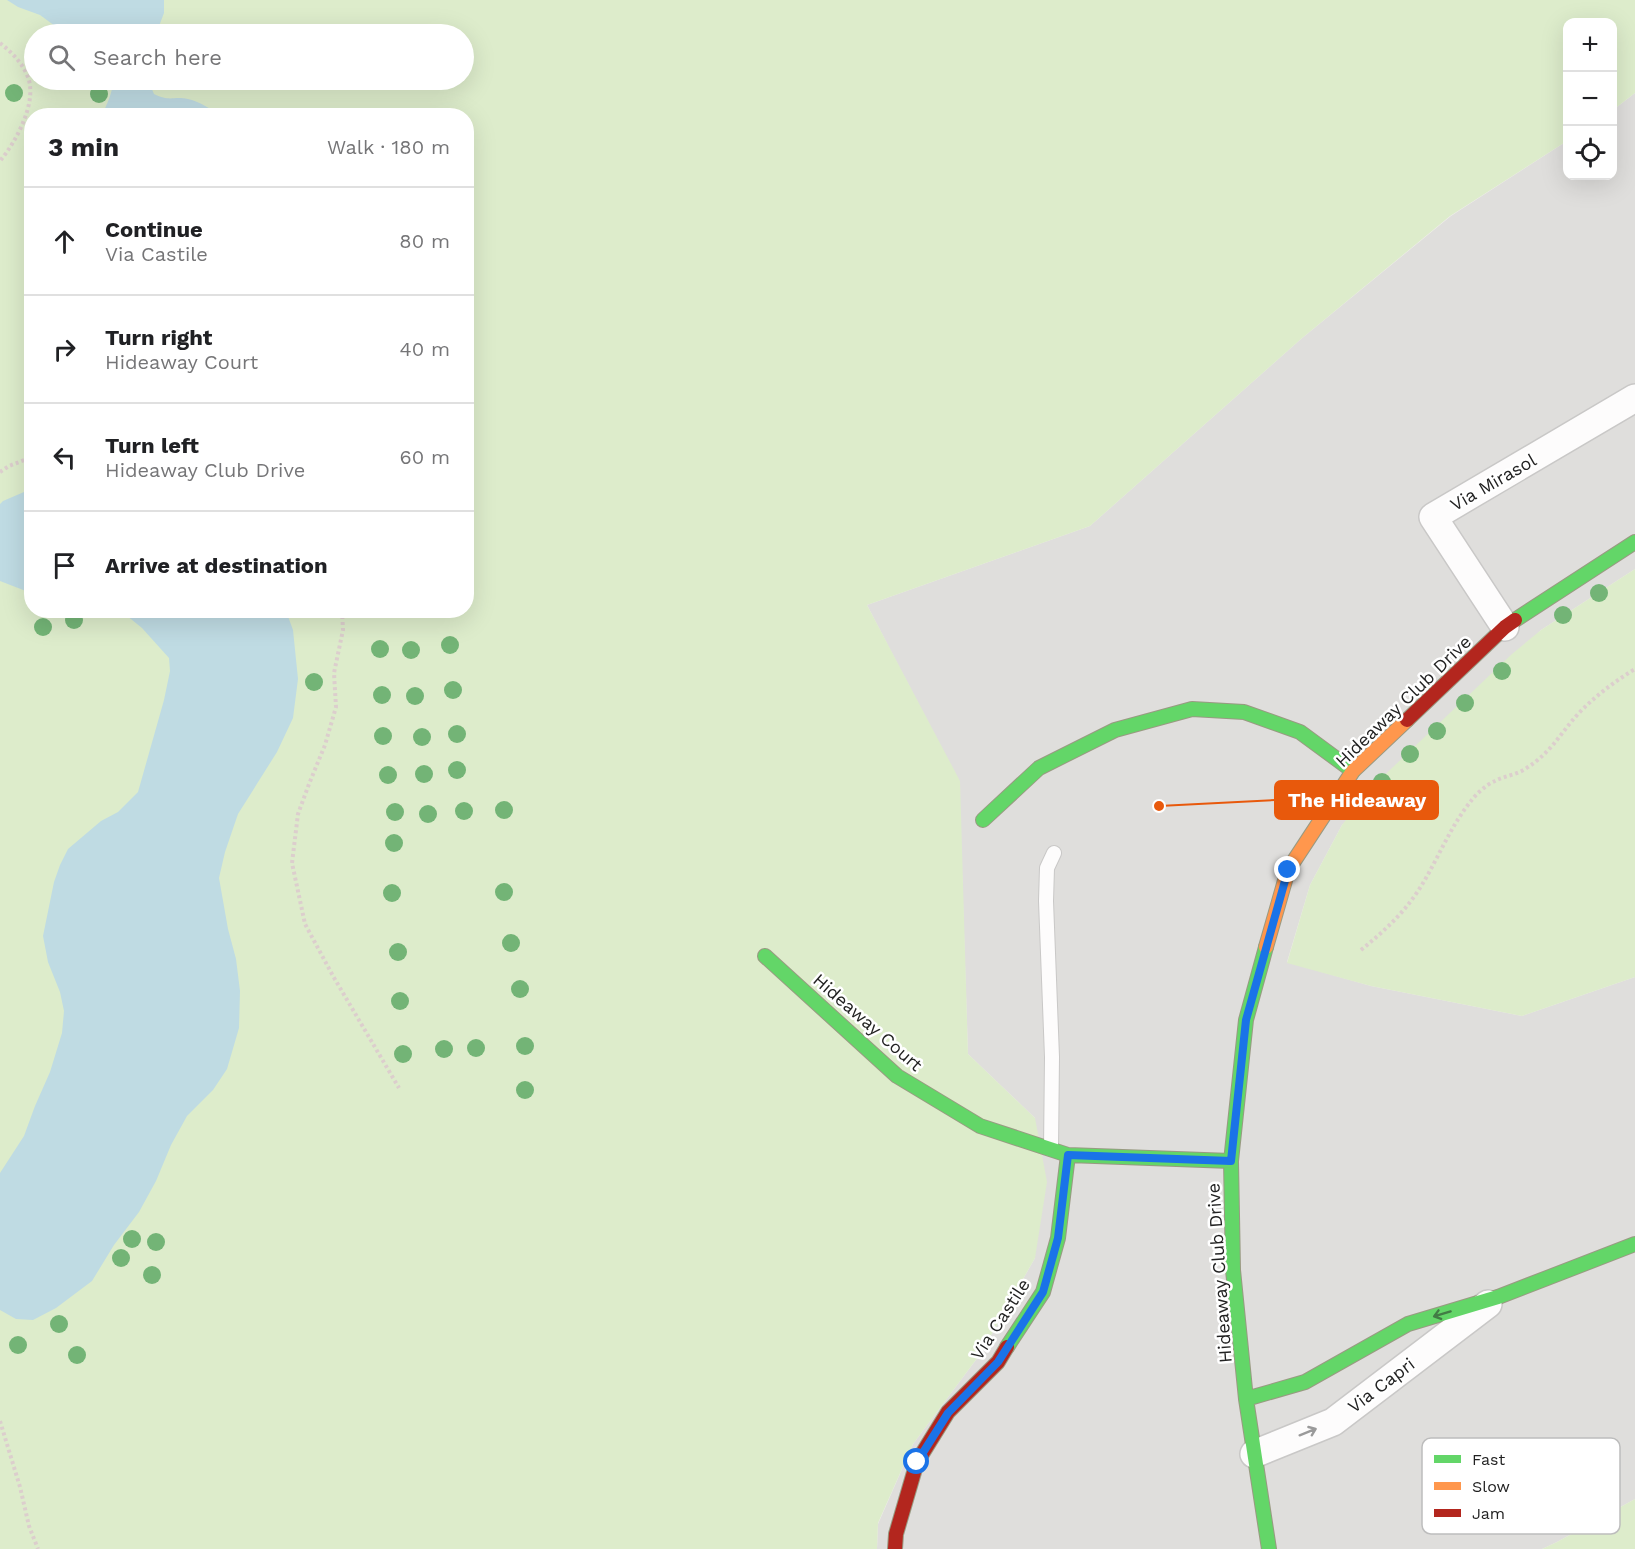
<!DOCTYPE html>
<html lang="en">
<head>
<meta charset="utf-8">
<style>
	body { margin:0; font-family:"Work Sans",sans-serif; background:#f6f6f6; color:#202124 }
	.controls { position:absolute; right:18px; top:18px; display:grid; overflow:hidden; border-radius:12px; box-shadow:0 6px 24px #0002 }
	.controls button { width:54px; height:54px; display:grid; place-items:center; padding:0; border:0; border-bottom:2px solid #e0e0e0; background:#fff; color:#202124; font:30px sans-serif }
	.stop { position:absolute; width:18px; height:18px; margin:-14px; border:4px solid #1a73e8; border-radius:50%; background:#fff }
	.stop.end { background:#1a73e8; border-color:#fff; box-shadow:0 2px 6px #0008 }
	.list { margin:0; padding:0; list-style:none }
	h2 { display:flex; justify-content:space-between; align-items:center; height:78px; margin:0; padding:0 24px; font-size:26px }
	h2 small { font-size:20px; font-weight:400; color:#757577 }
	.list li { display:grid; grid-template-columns:39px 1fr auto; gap:18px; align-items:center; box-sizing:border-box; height:108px; padding:0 24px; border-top:2px solid #e0e0e0 }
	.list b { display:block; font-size:22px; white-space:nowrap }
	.list p { margin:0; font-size:20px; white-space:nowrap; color:#757577 }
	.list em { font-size:20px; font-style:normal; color:#757577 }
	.icon { flex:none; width:33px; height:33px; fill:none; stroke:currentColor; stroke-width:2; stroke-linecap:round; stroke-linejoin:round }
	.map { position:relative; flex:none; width:1635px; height:1549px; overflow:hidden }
	.search { position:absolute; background:#fff; box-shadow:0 6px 24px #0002; left:24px; top:24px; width:450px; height:66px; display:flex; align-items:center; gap:15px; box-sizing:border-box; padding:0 21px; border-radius:33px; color:#757577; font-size:22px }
	.panel { position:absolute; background:#fff; box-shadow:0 6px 24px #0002; left:24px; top:108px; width:450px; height:510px; border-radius:24px }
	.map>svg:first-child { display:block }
	.residential { fill:#dfdedc }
	.grass { fill:#ddeccb; fill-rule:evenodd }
	.water { fill:#bfdbe3 }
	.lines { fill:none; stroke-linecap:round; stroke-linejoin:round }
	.lane-casing { stroke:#c9c8c7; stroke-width:16 }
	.street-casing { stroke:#c9c8c7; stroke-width:30 }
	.fast-casing { stroke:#999a82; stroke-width:16 }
	.slow-casing { stroke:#999a82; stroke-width:16 }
	.jam-casing { stroke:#999a82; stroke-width:16 }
	.path { stroke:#dccecd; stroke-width:4; stroke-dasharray:3 3; stroke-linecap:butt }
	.lane { stroke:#fdfcfc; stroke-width:14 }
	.street { stroke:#fdfcfc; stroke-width:27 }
	.fast { stroke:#63d668; stroke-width:14 }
	.slow { stroke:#ff974d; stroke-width:14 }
	.jam { stroke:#b3261e; stroke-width:14 }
	.tree { fill:#73b476 }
	.oneway { stroke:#427c45 }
	.oneway2 { stroke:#9a9a9a }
	.route { stroke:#1a73e8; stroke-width:8 }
	.labels { text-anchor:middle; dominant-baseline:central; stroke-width:5; stroke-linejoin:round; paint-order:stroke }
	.street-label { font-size:18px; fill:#222; stroke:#fff }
	.key { fill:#fff; stroke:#bdbdbd; stroke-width:1.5 }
	.key-label { font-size:16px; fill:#222 }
	.leader { fill:none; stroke:#e8590c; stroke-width:2 }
	.callout-dot { fill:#e8590c; stroke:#fff; stroke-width:2 }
	.callout { fill:#e8590c; stroke:#e8590c; stroke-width:2 }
	.callout-label { font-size:20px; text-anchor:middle; font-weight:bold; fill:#fff }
</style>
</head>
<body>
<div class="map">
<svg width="1635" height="1549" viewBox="0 0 1635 1549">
	<rect width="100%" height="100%" fill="#f0eeeb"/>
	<path class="residential" d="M1635 93V569L1541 630 1342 825 1310 885 1287 962 1371 986 1522 1016 1635 977V1499L1557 1542 1542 1549H877L878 1524 913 1444 981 1353 1035 1258V1118L968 1054 959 782 867 605 1090 526 1301 339 1451 216 1567 141 1568 176H1612L1613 110Z"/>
	<path class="grass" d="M0 0H1635V93L1613 110 1612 22H1568L1567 141 1450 216 1301 339 1090 526 867 605 960 781 968 1054 1035 1118 1047 1182 1035 1258 981 1353 913 1444 878 1523 877 1549H0ZM34 34H464V80H34ZM32 116H466V610H32Z
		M1635 569V977L1522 1016 1371 986 1287 963 1310 885 1342 825 1372 787 1512 654 1541 630Z
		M1635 1499V1549H1542L1557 1542Z"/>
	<path class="water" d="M7 0H164V13L156 34H66L40 15 18 7Z
		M113 80H148L154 94C170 102 173 96 188 99 198 101 211 109 219 115H102C107 104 113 92 113 80Z
		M31 489V593L0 581V504L3 501Z
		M121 611H286L293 630 298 679 293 718 277 752 238 814 225 852 219 878 228 929 236 959 240 991 239 1028 227 1069 213 1090 187 1116 171 1145 156 1181 139 1212 114 1245 92 1281 56 1308 33 1320 16 1319 0 1310V1173L24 1136 35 1106 50 1072 62 1033 64 1011 60 992 48 962 43 936 54 882 60 865 68 849 101 821 118 812 138 792 164 700 170 671 169 658 142 628Z"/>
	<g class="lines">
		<g class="lane-casing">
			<path id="lane" d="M1051 1149 1052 1057 1046 901 1047 868 1054 853"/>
		</g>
		<g class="street-casing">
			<path id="street" d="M1505 627 1433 517 1635 398
				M1254 1454 1333 1422 1488 1304"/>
		</g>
		<g class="fast-casing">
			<path id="fast" d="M1515 620 1635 542
				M983 820 1039 768 1115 730 1192 709 1244 712 1300 732 1353 771
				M1266 947 1246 1020 1231 1161 1233 1270 1246 1399 1269 1549
				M765 956 897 1076 980 1126 1068 1155 1231 1161
				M1007 1347 1043 1292 1058 1238 1068 1155
				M1246 1399 1305 1382 1408 1324 1498 1297 1635 1244"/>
		</g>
		<g class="slow-casing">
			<path id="slow" d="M1266 947 1288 870 1353 771 1407 720"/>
		</g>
		<g class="jam-casing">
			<path id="jam" d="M1407 720 1505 627 1515 620
				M895 1549 896 1534 917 1462 948 1412 998 1362 1007 1347"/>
		</g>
		<path class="path" d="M0 43C11 52 21 61 27 75 39 100 16 142 0 161
			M0 472 9 466 32 457
			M342 610 343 630 334 673 336 707 325 745 309 784 298 814 292 863 305 924 333 976 399 1088
			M1361 950C1383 932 1402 915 1418 891 1437 862 1449 828 1471 801 1476 794 1487 784 1495 781 1504 776 1516 775 1525 769 1551 753 1559 735 1578 714 1595 696 1614 682 1635 669
			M0 1421 20 1487 29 1526 38 1549"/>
		<use href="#lane" class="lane"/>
		<use href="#street" class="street"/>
		<use href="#fast" class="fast"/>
		<use href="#slow" class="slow"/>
		<use href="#jam" class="jam"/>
	</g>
	<g class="tree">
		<circle cx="14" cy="93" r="9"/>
		<circle cx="99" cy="94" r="9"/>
		<circle cx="1599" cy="593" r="9"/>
		<circle cx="1563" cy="615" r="9"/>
		<circle cx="74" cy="620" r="9"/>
		<circle cx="43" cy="627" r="9"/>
		<circle cx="450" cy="645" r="9"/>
		<circle cx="380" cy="649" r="9"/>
		<circle cx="411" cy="650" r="9"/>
		<circle cx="1502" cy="671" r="9"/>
		<circle cx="314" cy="682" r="9"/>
		<circle cx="453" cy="690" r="9"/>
		<circle cx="382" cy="695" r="9"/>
		<circle cx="415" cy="696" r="9"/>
		<circle cx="1465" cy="703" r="9"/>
		<circle cx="1437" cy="731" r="9"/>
		<circle cx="457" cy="734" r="9"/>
		<circle cx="383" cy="736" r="9"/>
		<circle cx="422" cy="737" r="9"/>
		<circle cx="1410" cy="754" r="9"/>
		<circle cx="457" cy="770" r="9"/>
		<circle cx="424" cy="774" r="9"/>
		<circle cx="388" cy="775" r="9"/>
		<circle cx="1382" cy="782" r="9"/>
		<circle cx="504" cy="810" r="9"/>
		<circle cx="464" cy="811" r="9"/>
		<circle cx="395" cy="812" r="9"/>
		<circle cx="428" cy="814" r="9"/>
		<circle cx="394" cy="843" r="9"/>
		<circle cx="504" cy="892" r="9"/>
		<circle cx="392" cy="893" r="9"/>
		<circle cx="511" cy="943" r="9"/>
		<circle cx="398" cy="952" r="9"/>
		<circle cx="520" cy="989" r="9"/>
		<circle cx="400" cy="1001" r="9"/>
		<circle cx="525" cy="1046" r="9"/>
		<circle cx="476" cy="1048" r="9"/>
		<circle cx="444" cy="1049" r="9"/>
		<circle cx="403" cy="1054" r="9"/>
		<circle cx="525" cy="1090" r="9"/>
		<circle cx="132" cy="1239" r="9"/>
		<circle cx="156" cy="1242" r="9"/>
		<circle cx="121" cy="1258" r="9"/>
		<circle cx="152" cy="1275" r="9"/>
		<circle cx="59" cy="1324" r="9"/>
		<circle cx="18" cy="1345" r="9"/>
		<circle cx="77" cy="1355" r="9"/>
	</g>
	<defs><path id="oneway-shaft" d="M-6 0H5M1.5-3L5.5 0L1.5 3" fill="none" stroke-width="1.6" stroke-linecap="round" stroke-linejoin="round" transform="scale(1.5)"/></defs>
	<use class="oneway" href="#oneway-shaft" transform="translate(1442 1314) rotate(163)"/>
	<use class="oneway2" href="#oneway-shaft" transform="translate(1308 1432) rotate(-22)"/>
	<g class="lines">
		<path class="route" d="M917 1462 948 1413 998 1362 1043 1292 1058 1238 1068 1155 1231 1161 1246 1020 1288 870"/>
	</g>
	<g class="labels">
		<g class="street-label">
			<text transform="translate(1493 482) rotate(-30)">Via Mirasol</text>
			<text transform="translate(1403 701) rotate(-44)">Hideaway Club Drive</text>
			<text transform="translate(868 1022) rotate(41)">Hideaway Court</text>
			<text transform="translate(1219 1273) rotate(-94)">Hideaway Club Drive</text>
			<text transform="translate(1000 1319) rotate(-57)">Via Castile</text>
			<text transform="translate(1381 1385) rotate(-37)">Via Capri</text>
		</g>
	</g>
	<rect x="1422" y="1438" width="198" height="96" rx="9" class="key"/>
	<rect x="1434" y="1455" width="27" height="8" fill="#63d668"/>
	<rect x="1434" y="1482" width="27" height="8" fill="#ff974d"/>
	<rect x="1434" y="1509" width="27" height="8" fill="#b3261e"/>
	<g class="key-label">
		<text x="1472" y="1465">Fast</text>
		<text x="1472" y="1492">Slow</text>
		<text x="1472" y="1519">Jam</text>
	</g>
	<path class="leader" d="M1159 806L1275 800"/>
	<circle class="callout-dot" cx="1159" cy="806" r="6"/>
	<rect class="callout" x="1275" y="781" width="163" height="38" rx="6"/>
	<g class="callout-label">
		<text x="1357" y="807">The Hideaway</text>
	</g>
</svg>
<div class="controls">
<button>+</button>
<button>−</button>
<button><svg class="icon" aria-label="locate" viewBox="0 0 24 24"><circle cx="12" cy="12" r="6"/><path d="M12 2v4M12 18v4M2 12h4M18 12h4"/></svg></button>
</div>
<div class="stop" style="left:917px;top:1462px"></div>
<div class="stop end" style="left:1288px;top:870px"></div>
<div class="search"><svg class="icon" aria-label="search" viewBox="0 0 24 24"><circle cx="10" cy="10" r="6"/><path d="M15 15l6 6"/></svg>Search here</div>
<section class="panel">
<h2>3 min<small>Walk · 180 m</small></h2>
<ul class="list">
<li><svg class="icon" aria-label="ahead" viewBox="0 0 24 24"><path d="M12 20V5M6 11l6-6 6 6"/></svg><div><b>Continue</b><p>Via Castile</p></div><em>80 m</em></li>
<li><svg class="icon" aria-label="right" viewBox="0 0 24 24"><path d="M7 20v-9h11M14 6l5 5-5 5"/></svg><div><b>Turn right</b><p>Hideaway Court</p></div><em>40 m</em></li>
<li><svg class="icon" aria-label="left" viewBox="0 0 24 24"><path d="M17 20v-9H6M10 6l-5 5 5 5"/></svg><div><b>Turn left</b><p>Hideaway Club Drive</p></div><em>60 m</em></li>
<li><svg class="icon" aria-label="arrive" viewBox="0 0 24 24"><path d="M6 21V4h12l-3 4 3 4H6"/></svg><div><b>Arrive at destination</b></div></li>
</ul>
</section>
</div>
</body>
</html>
